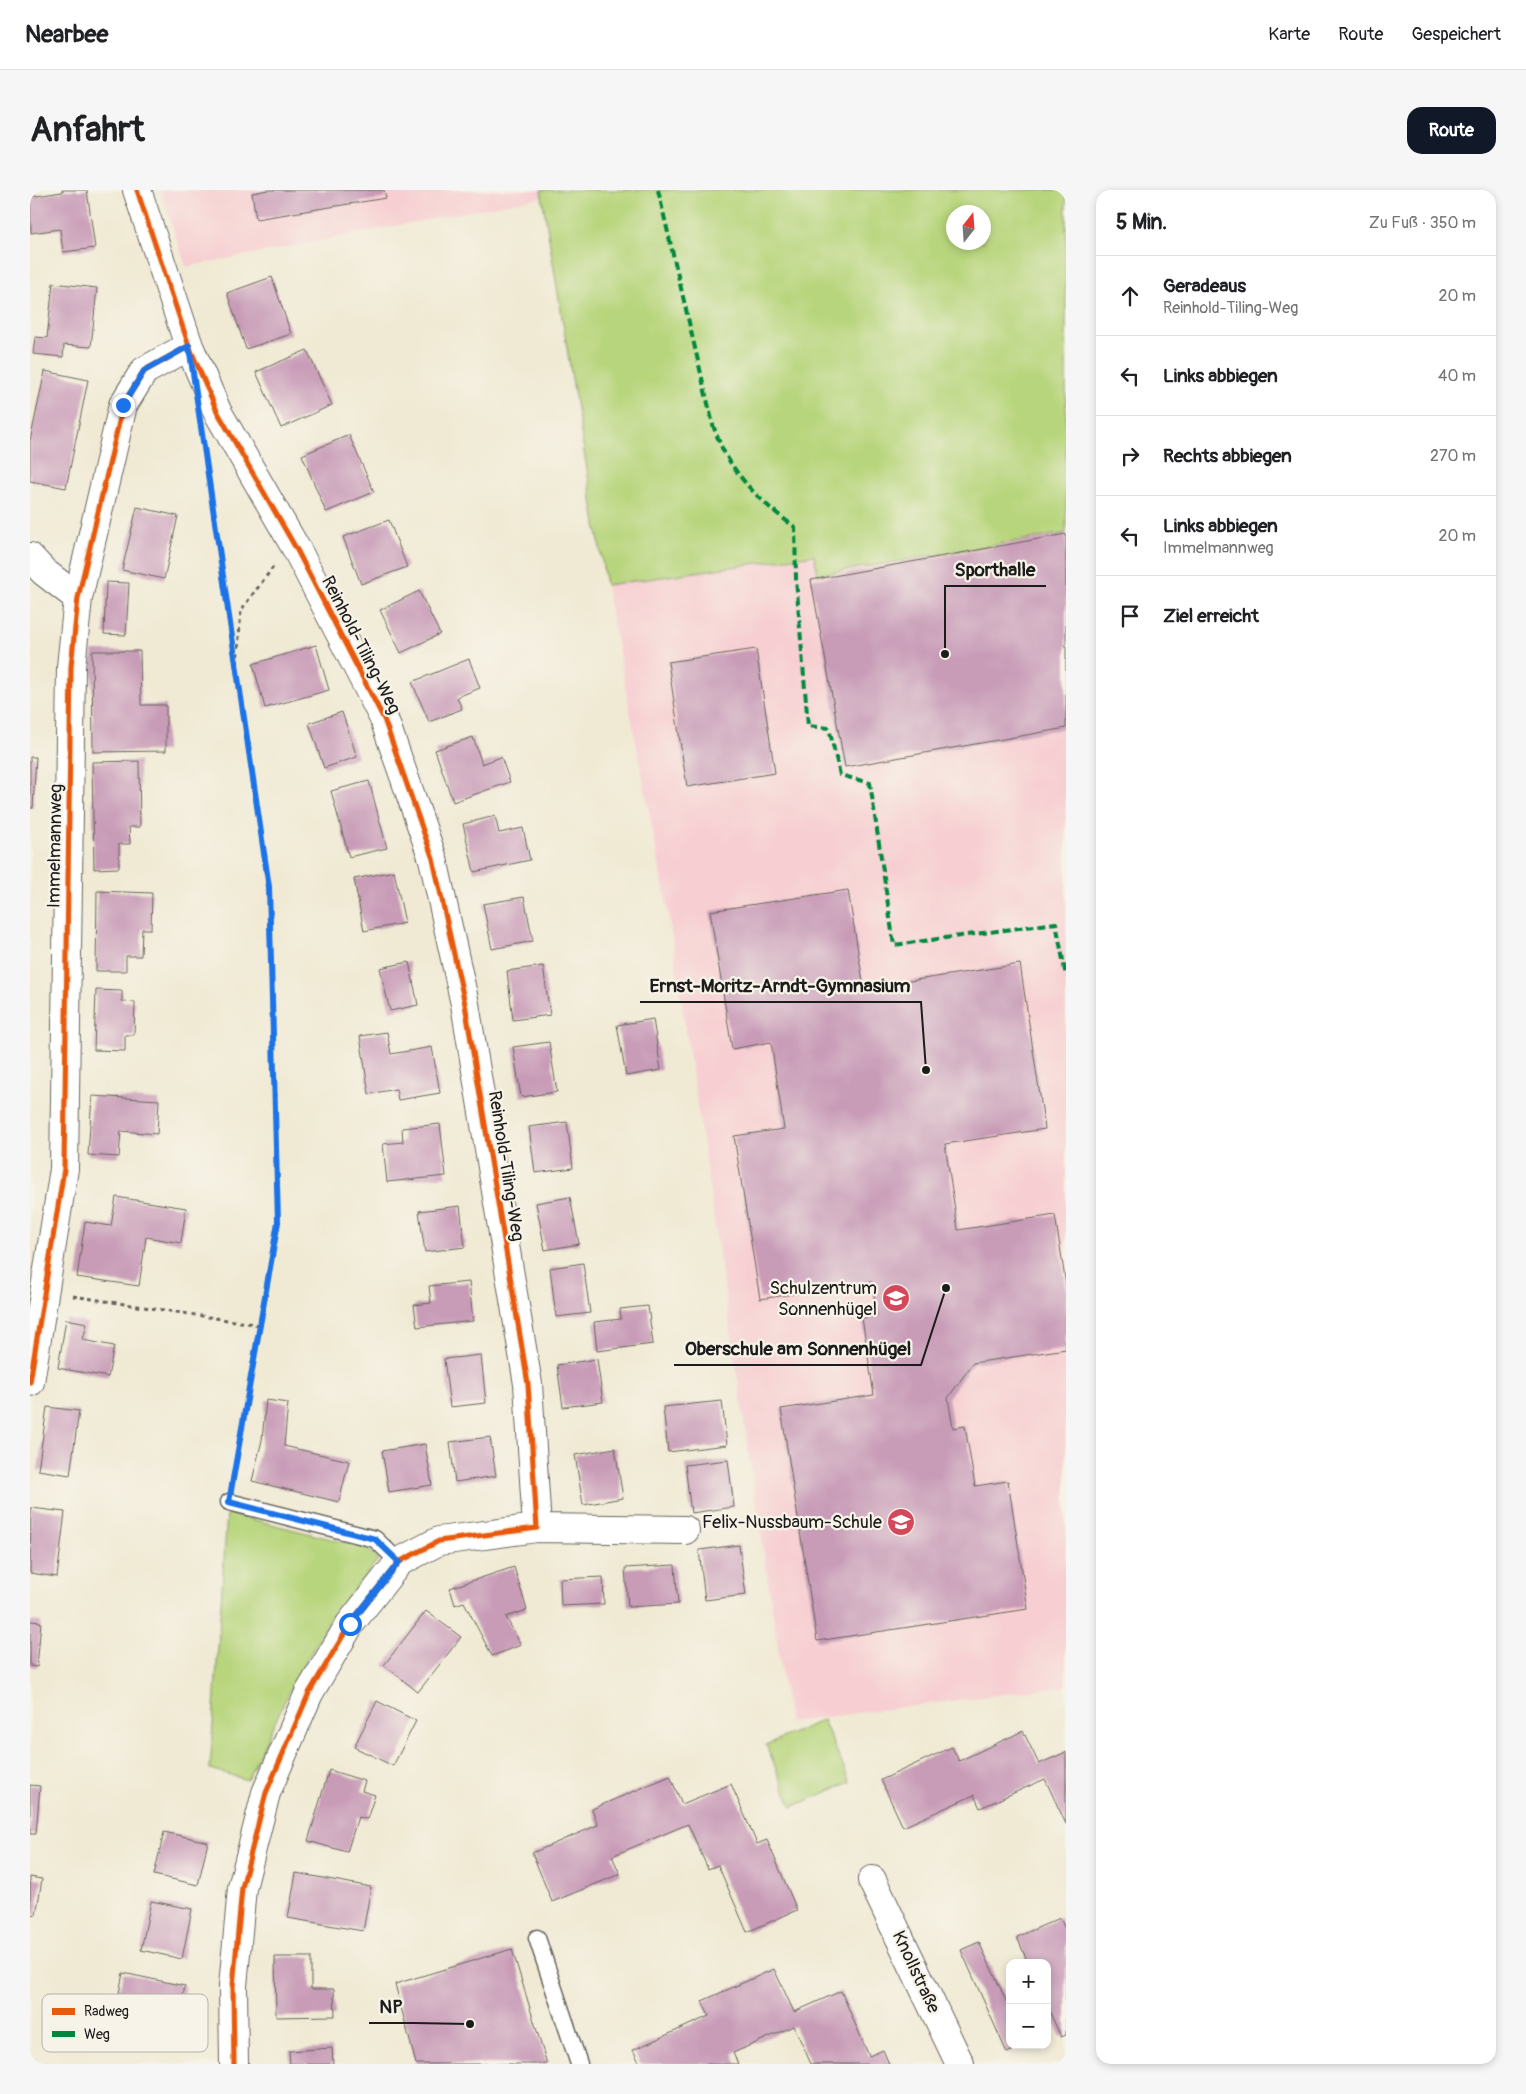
<!DOCTYPE html>
<html lang="de">
<head>
<meta charset="utf-8">
<style>
	body { margin:0; font-family:Pangolin,sans-serif; background:#f6f6f6; color:#202124 }
	.controls { position:absolute; right:15px; bottom:15px; display:grid; overflow:hidden; border-radius:10px; box-shadow:0 2px 8px #0003 }
	.controls button { width:45px; height:45px; display:grid; place-items:center; padding:0; border:0; border-bottom:1px solid #e0e0e0; background:#fff; color:#202124; font:25px sans-serif }
	.compass { position:absolute; left:916px; top:15px; width:45px; height:45px; border-radius:50%; background:#fff; box-shadow:0 2px 8px #0003; rotate:17deg }
	.stop { position:absolute; width:15px; height:15px; margin:-11px; border:4px solid #1a73e8; border-radius:50%; background:#fff }
	.stop.end { background:#1a73e8; border-color:#fff; box-shadow:0 1px 5px #0008 }
	.list { margin:0; padding:0; list-style:none }
	h2 { display:flex; justify-content:space-between; align-items:center; height:65px; margin:0; padding:0 20px; font-size:21px }
	h2 small { font-size:16px; font-weight:400; color:#757577 }
	.list li { display:grid; grid-template-columns:32px 1fr auto; gap:15px; align-items:center; box-sizing:border-box; height:80px; padding:0 20px; border-top:1px solid #e0e0e0 }
	.list b { display:block; font-size:19px; white-space:nowrap }
	.list p { margin:0; font-size:16px; white-space:nowrap; color:#757577 }
	.list em { font-size:16px; font-style:normal; color:#757577 }
	.icon { flex:none; width:28px; height:28px; fill:none; stroke:currentColor; stroke-width:2; stroke-linecap:round; stroke-linejoin:round }
	.map { position:relative; flex:none; width:1036px; height:1874px; overflow:hidden; border-radius:15px }
	header { display:flex; align-items:center; gap:30px; box-sizing:border-box; height:70px; padding:0 25px; background:#fff; border-bottom:1px solid #e0e0e0 }
	header strong { font-size:24px }
	nav { display:flex; gap:28px; margin-inline-start:auto; font-size:18px }
	.intro { display:flex; align-items:center; justify-content:space-between; box-sizing:border-box; height:120px; padding:0 30px }
	h1 { margin:0; font-size:35px }
	.button { padding:12px 22px; border-radius:15px; background:#111827; color:#fff; font-size:18px; font-weight:700 }
	main { display:flex; gap:30px; padding:0 30px }
	aside { flex:1; background:#fff; border-radius:15px; box-shadow:0 2px 8px #0003 }
	.map>svg:first-child { display:block }
	.built { fill:#f7cfd2 }
	.green { fill:#b7d57c; stroke:#6a784c; fill-rule:evenodd }
	.building { fill:#c89bb7 }
	.lines { fill:none; stroke-linecap:round; stroke-linejoin:round }
	.service-casing { stroke:#66645c; stroke-width:19 }
	.minor-casing { stroke:#66645c; stroke-width:30 }
	.path { stroke:#66645c; stroke-width:3; stroke-dasharray:4 4; stroke-linecap:butt }
	.service { stroke:#fff; stroke-width:16 }
	.minor { stroke:#fff; stroke-width:28 }
	.quiet { stroke:#00873e; stroke-width:4; stroke-dasharray:8 4; stroke-linecap:butt }
	.cycleway-casing { stroke:#f7f3e8; stroke-width:8 }
	.cycleway { stroke:#e8590c; stroke-width:5 }
	.route { stroke:#1a73e8; stroke-width:6 }
	.labels { text-anchor:middle; dominant-baseline:central; stroke-width:4.5; stroke-linejoin:round; paint-order:stroke }
	.street-label { font-size:18px; fill:#1c1c1c; stroke:#f7f3e8 }
	.poi-label { font-size:18px; fill:#1c1c1c; stroke:#f7f3e8; text-anchor:end }
	.key { fill:#f7f3e8; stroke:#b5b2ab; stroke-width:1 }
	.key-label { font-size:14px; fill:#1c1c1c }
	.leader { fill:none; stroke:#1c1c1c; stroke-width:2 }
	.callout-dot { fill:#1c1c1c; stroke:#f7f3e8; stroke-width:2 }
	.callout-label { font-size:19px; text-anchor:middle; font-weight:bold; fill:#1c1c1c; stroke:#f7f3e8; stroke-width:4.5; stroke-linejoin:round; paint-order:stroke }
</style>
</head>
<body>
<header>
<strong>Nearbee</strong>
<nav><a>Karte</a><a>Route</a><a>Gespeichert</a></nav>
</header>
<div class="intro"><h1>Anfahrt</h1><a class="button">Route</a></div>
<main>
<div class="map">
<svg width="1036" height="1874" viewBox="0 0 1036 1874">
	<rect width="100%" height="100%" fill="#f7f3e8"/>
	<filter id="ink" filterUnits="userSpaceOnUse"><feTurbulence type="fractalNoise" baseFrequency=".02" numOctaves="2"/><feDisplacementMap in="SourceGraphic" scale="10" xChannelSelector="R" yChannelSelector="G"/><feConvolveMatrix kernelMatrix="1 2 1 2 8 2 1 2 1" color-interpolation-filters="sRGB"/></filter>
	<filter id="wash" filterUnits="userSpaceOnUse"><feTurbulence type="fractalNoise" baseFrequency=".0096" numOctaves="4" result="noise"/><feDisplacementMap in="SourceGraphic" scale="20" xChannelSelector="R" yChannelSelector="G"/><feGaussianBlur stdDeviation="1.12" result="paint"/><feColorMatrix in="noise" values="0 0 0 0 0 0 0 0 0 0 0 0 0 0 0 0 0 1.4 0 .05"/><feComposite in="paint" operator="in"/></filter>
	<g filter="url(#wash)">
		<rect width="100%" height="100%" fill="#f0ead4"/>
		<path class="built" d="M130 0H511L512 7 156 77Z
			M1036 343V1496L759 1532 638 721 576 395 785 365 788 385Z"/>
		<path class="green" d="M511 0H1036V343L788 385 784 365 576 395ZM924 22H954V52H924Z
			M197 1323 337 1358 348 1370 302 1426 262 1496 217 1590 180 1579Z
			M793 1530 820 1592 762 1617 736 1555Z"/>
		<g id="blocks">
			<path class="building" d="M32 0H57L65 58 33 62 30 39 1 43 0 7 32 2Z
				M238 0H354L356 8 226 29 222 3Z
				M242 87 261 144 216 159 197 103Z
				M23 93 67 98 61 157 34 155 33 167 3 164 5 147 17 148Z
				M277 160 302 215 251 238 226 182Z
				M15 181 58 190 36 298 0 291V251Z
				M319 245 344 302 296 322 272 265Z
				M107 317 148 326 134 389 92 380Z
				M359 330 377 377 331 394 313 347Z
				M1036 344V538L815 577 781 390Z
				M76 392 99 393 96 445 74 444Z
				M389 401 410 444 371 463 350 420Z
				M286 455 299 500 235 518 223 474Z
				M726 459 745 583 657 597 638 472Z
				M62 461H110L111 515H136V561L63 562Z
				M439 469 450 498 427 507 432 519 399 532 382 492Z
				M312 522 327 567 294 578 279 533Z
				M443 547 452 574 471 567 480 592 423 612 405 560Z
				M0 567H6L3 618H0Z
				M109 571 110 637H99L100 654H89V678L64 679 62 572Z
				M339 591 357 658 319 667 301 601Z
				M465 626 469 643 493 638 500 670 444 682 433 634Z
				M364 681 375 733 334 741 324 689Z
				M818 700 834 798 990 774 1015 939 915 954 928 1040 1025 1025 1036 1095V1159L943 1173 918 1208 923 1238 935 1236 945 1296 978 1291 998 1419 787 1451 751 1219 844 1205 832 1128 847 1126 842 1092 730 1109 704 946 754 939 741 852 702 859 680 721Z
				M67 701 122 703 121 739H112L111 766H96V781H66Z
				M494 707 503 751 462 759 453 714Z
				M379 772 388 815 360 821 350 778Z
				M513 776 520 825 483 830 477 781Z
				M66 800 92 801V811L105 812 104 845H95V861L64 860Z
				M623 829 631 880 596 886 587 835Z
				M357 842 361 864 402 857 410 903 368 910 366 899 339 904 330 846Z
				M519 852 527 902 491 907 483 857Z
				M62 906 129 910 127 944 91 941 89 967 58 965Z
				M537 932 543 978 505 983 499 937Z
				M410 934 416 986 357 992 353 954 373 952 372 938Z
				M86 1007 156 1018 151 1053 116 1047 109 1096 47 1087 55 1032 81 1036Z
				M540 1007 549 1054 515 1060 506 1013Z
				M430 1016 435 1057 395 1062 389 1021Z
				M553 1073 560 1123 526 1127 520 1078Z
				M439 1092 443 1131 387 1137 384 1115 401 1113 399 1096Z
				M618 1116 623 1154 567 1161 564 1132 591 1129 590 1119Z
				M36 1129 57 1133 53 1150 84 1156 78 1187 28 1178Z
				M451 1165 456 1213 420 1217 414 1169Z
				M567 1169 573 1212 533 1217 527 1175Z
				M236 1210 258 1213 254 1256 319 1271 309 1312 222 1291 232 1250Z
				M692 1211 697 1255 638 1262 633 1217Z
				M17 1217 49 1221 40 1285 8 1280Z
				M460 1247 466 1286 425 1292 420 1252Z
				M395 1254 402 1295 359 1302 352 1261Z
				M585 1258 593 1308 553 1315 545 1265Z
				M698 1270 704 1317 661 1323 655 1275Z
				M1 1318 35 1322 27 1387 0 1383Z
				M709 1355 716 1405 675 1410 669 1360Z
				M645 1375 648 1414 598 1417 595 1378Z
				M484 1377 497 1420 476 1427 491 1455 462 1466 434 1412 425 1415 420 1398Z
				M573 1387 574 1414 531 1416 530 1389Z
				M396 1421 431 1447 388 1502 354 1475Z
				M0 1431 11 1432 7 1477 0 1476Z
				M347 1511 386 1531 363 1576 324 1557Z
				M993 1541 1009 1574 1036 1562V1634L1015 1589 950 1618 944 1605 873 1637 851 1590 922 1557 929 1571Z
				M299 1580 335 1591 332 1601 345 1605 337 1629 328 1627 317 1662 278 1651Z
				M640 1586 652 1614 701 1594 727 1654 737 1650 767 1720 717 1742 688 1675 678 1679 658 1634 582 1666 590 1684 522 1712 502 1663 568 1635 562 1619Z
				M0 1595 10 1596 6 1644H0Z
				M134 1642 178 1652 168 1695 124 1685Z
				M266 1683 341 1697 333 1741 258 1728Z
				M0 1687 12 1689 6 1725 0 1724Z
				M121 1711 162 1719 152 1769 111 1760Z
				M1030 1728 1036 1741V1845L1031 1847 1017 1816V1773H998L987 1747Z
				M949 1752 980 1819V1855H994L977 1863 931 1760Z
				M482 1759 517 1874H386L365 1794Z
				M245 1767H281V1799H304L305 1826 246 1827Z
				M744 1779 764 1822 811 1801 839 1866 853 1860 859 1874H781L764 1836 703 1863 708 1874H610L603 1860 679 1826 672 1811Z
				M93 1783 155 1796 146 1840 84 1828Z
				M302 1858 303 1874H260L259 1861Z"/>
		</g>
	</g>
	<g filter="url(#ink)">
		<use href="#blocks" fill-opacity="0" stroke="#66645c" stroke-width="1"/>
		<g class="lines">
			<g class="service-casing">
				<path id="service" d="M199 1312 345 1349 369 1372
					M507 1748 549 1874"/>
			</g>
			<g class="minor-casing">
				<path id="minor" d="M107 0 159 156 187 221 267 360 354 529 403 669 435 814 498 1194 507 1338 409 1351 369 1372 320 1434 279 1503 236 1603 212 1698 203 1796 204 1874
					M0 367 14 382 48 408
					M0 1192 34 979 41 477 48 408 93 215 114 181 159 156
					M507 1338 655 1340
					M842 1690 930 1874"/>
			</g>
			<path class="path" d="M174 260 239 697 248 1032 203 1290
				M207 474 211 420 244 376
				M43 1106 230 1135"/>
			<use href="#service" class="service"/>
			<use href="#minor" class="minor"/>
			<path class="quiet" d="M628 0 683 235C687 246 691 258 697 267 714 296 738 318 765 337L766 389 778 536 799 538 810 585 840 593 864 755 1026 733 1036 786"/>
			<g class="cycleway-casing">
				<path id="cycleway" d="M107 0 159 156 187 221 267 360 354 529 403 669 435 814 498 1194 507 1338 409 1351 369 1372 320 1434 279 1503 236 1603 212 1698 203 1796 204 1874
					M0 1192 34 979 41 477 48 408 93 215 114 181 159 156"/>
			</g>
			<use href="#cycleway" class="cycleway"/>
		</g>
	</g>
	<g class="lines" filter="url(#ink)">
		<path class="route" d="M93 215 114 181 159 156 239 697 248 1032 199 1312 345 1349 369 1372 320 1434"/>
	</g>
	<defs>
		<g id="school-disc" transform="scale(1.4375)"><circle r="9.5" fill="#d1495b" stroke="#f7f3e8"/><path d="M0-5L7-2L0 1L-7-2ZM-4 1L0 2.5L4 1V4Q0 6-4 4Z" fill="#fff"/></g>
	</defs>
	<g fill-rule="evenodd">
		<use href="#school-disc" x="866" y="1108"/>
		<use href="#school-disc" x="871" y="1332"/>
	</g>
	<g class="labels">
		<g class="street-label">
			<text transform="translate(331 455) rotate(63)">Reinhold-Tiling-Weg</text>
			<text transform="translate(25 656) rotate(-89)">Immelmannweg</text>
			<text transform="translate(476 976) rotate(81)">Reinhold-Tiling-Weg</text>
			<text transform="translate(886 1782) rotate(65)">Knollstraße</text>
		</g>
		<g class="poi-label">
			<text x="847" y="1098">Schulzentrum<tspan x="847" dy="21">Sonnenhügel</tspan></text>
			<text x="852" y="1332">Felix-Nussbaum-Schule</text>
		</g>
	</g>
	<rect x="12" y="1804" width="166" height="58" rx="8" class="key"/>
	<rect x="22" y="1818" width="23" height="7" fill="#e8590c"/>
	<rect x="22" y="1841" width="23" height="6" fill="#00873e"/>
	<g class="key-label">
		<text x="54" y="1826">Radweg</text>
		<text x="54" y="1849">Weg</text>
	</g>
	<path class="leader" d="M915 464L915 396H1016M896 880L891 812H610M916 1098L891 1175H644M440 1834L383 1833H339"/>
	<g class="callout-dot">
		<circle cx="915" cy="464" r="5"/>
		<circle cx="896" cy="880" r="5"/>
		<circle cx="916" cy="1098" r="5"/>
		<circle cx="440" cy="1834" r="5"/>
	</g>
	<g class="callout-label">
		<text x="965" y="386">Sporthalle</text>
		<text x="750" y="802">Ernst-Moritz-Arndt-Gymnasium</text>
		<text x="768" y="1165">Oberschule am Sonnenhügel</text>
		<text x="361" y="1823">NP</text>
	</g>
</svg>
<div class="controls">
<button>+</button>
<button>−</button>
</div>
<svg class="compass" viewBox="-18 -18 36 36"><path d="M0-13l5 13h-10z" fill="#e53935"/><path d="M0 13l5-13h-10z" fill="#757577"/></svg>
<div class="stop" style="left:320px;top:1434px"></div>
<div class="stop end" style="left:93px;top:215px"></div>
</div>
<aside>
<h2>5 Min.<small>Zu Fuß · 350 m</small></h2>
<ul class="list">
<li><svg class="icon" aria-label="ahead" viewBox="0 0 24 24"><path d="M12 20V5M6 11l6-6 6 6"/></svg><div><b>Geradeaus</b><p>Reinhold-Tiling-Weg</p></div><em>20 m</em></li>
<li><svg class="icon" aria-label="left" viewBox="0 0 24 24"><path d="M17 20v-9H6M10 6l-5 5 5 5"/></svg><div><b>Links abbiegen</b></div><em>40 m</em></li>
<li><svg class="icon" aria-label="right" viewBox="0 0 24 24"><path d="M7 20v-9h11M14 6l5 5-5 5"/></svg><div><b>Rechts abbiegen</b></div><em>270 m</em></li>
<li><svg class="icon" aria-label="left" viewBox="0 0 24 24"><path d="M17 20v-9H6M10 6l-5 5 5 5"/></svg><div><b>Links abbiegen</b><p>Immelmannweg</p></div><em>20 m</em></li>
<li><svg class="icon" aria-label="arrive" viewBox="0 0 24 24"><path d="M6 21V4h12l-3 4 3 4H6"/></svg><div><b>Ziel erreicht</b></div></li>
</ul>
</aside>
</main>
</body>
</html>
